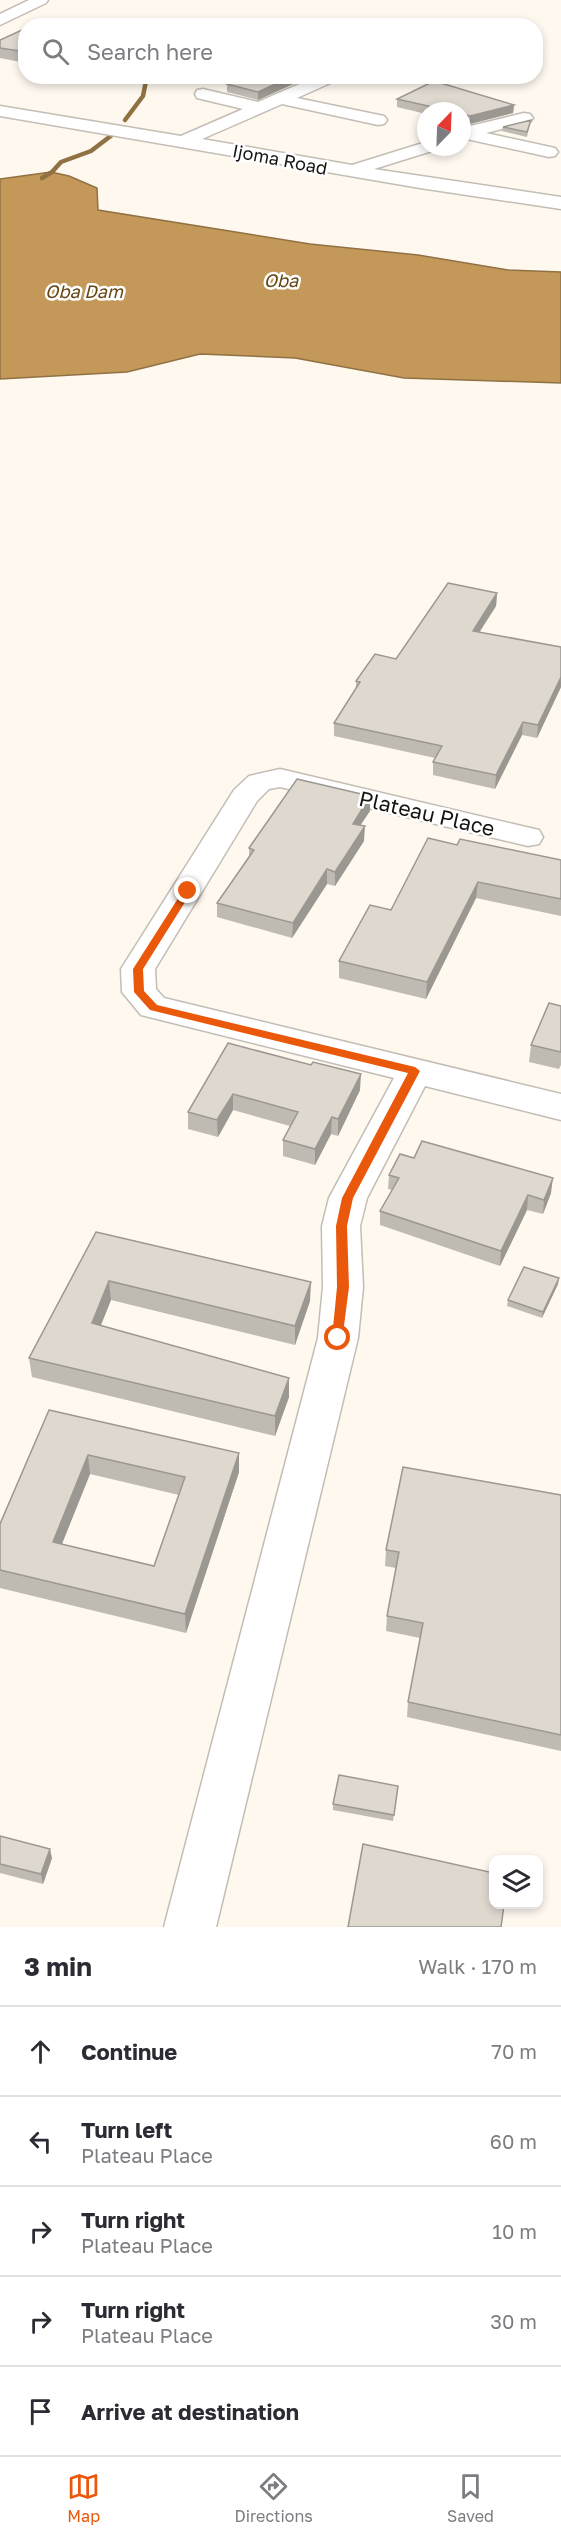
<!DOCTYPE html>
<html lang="en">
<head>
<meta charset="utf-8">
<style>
	body { margin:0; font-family:"Golos Text",sans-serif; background:#f7f7f7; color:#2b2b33 }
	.controls { position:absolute; right:18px; bottom:18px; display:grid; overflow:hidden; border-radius:12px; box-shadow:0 3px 9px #0003 }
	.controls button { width:54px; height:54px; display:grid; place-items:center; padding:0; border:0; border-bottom:2px solid #e1e1e2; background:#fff; color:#2b2b33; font:30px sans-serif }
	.compass { position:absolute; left:417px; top:102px; width:54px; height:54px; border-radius:50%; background:#fff; box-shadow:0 3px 9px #0003; rotate:23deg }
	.stop { position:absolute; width:18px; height:18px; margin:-14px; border:4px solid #ea580c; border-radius:50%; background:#fff }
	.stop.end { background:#ea580c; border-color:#fff; box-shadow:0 2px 6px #0008 }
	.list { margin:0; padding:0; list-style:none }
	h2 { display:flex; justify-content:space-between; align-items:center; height:78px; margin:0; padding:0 24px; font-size:26px }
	h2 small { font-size:20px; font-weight:400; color:#7c7c81 }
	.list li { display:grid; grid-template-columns:39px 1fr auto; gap:18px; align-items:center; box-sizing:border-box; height:90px; padding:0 24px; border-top:2px solid #e1e1e2 }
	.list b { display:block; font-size:22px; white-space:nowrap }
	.list p { margin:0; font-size:20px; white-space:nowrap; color:#7c7c81 }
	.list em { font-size:20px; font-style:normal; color:#7c7c81 }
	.icon { flex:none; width:33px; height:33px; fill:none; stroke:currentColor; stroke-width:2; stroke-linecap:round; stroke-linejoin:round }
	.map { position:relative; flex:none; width:561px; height:1927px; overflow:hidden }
	.search { position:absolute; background:#fff; box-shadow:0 3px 9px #0003; left:18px; right:18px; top:18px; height:66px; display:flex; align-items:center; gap:15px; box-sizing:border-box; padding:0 21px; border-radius:24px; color:#7c7c81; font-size:22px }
	.sheet { height:528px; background:#fff }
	nav { display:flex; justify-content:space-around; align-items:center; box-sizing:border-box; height:84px; border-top:2px solid #e1e1e2; background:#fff; font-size:16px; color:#7c7c81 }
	nav a { display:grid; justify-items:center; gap:3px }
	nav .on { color:#ea580c }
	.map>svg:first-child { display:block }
	.water { fill:#c49858; stroke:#907143; stroke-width:1.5 }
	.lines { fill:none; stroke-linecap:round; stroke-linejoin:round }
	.stream { stroke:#907143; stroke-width:4.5 }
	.street-casing { stroke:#c3bdb4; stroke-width:3 }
	.street { fill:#fff; fill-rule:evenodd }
	.wall { fill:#bfbab2; fill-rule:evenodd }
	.shaded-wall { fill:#9b9791 }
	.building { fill:#ded8cf; stroke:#9b9791; stroke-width:1.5; fill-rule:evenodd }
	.route { fill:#ea580c }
	.labels { text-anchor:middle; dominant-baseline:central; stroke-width:5; stroke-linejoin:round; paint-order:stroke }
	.far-street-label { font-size:18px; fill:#171512; stroke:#fff }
	.far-water-label { font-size:18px; font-style:italic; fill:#664716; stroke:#fff }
	.street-label { font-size:21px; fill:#171512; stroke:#fff }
</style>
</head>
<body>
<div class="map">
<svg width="561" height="1927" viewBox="0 0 561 1927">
	<rect width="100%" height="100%" fill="#fef8ef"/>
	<path class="water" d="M51 172 69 176 97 188 98 210 310 244 418 255 508 270 561 272V383L404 378 295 358 200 354 127 372 0 379V179Z"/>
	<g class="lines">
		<path class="stream" d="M125 120 143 96 147 76
			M42 178 52 172 61 162 91 151 112 135"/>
		<g class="street-casing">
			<path id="street" d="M29 0H48L46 3 0 25V14Z
				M318 76 339 77 337 80 297 98 384 116 387 120 384 124 378 125 282 104 202 139 352 165 426 142V147H435L432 151 374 169 561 197V209L420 188 0 116V106L181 136 243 109 197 98 195 94 197 90 203 89 258 102Z
				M524 113 530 114 533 118 530 122 486 133 555 148 558 152 555 156 549 157 462 138V128Z
				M280 769 539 830 543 837 539 844 528 846 280 787 269 789 257 801 155 969 156 989 164 998 561 1094V1120L425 1086 367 1198 360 1226 363 1287 358 1338 216 1927H164L318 1338 323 1287 322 1226 329 1198 394 1078 141 1015 122 992 121 969 234 790 249 776Z"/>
		</g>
		<use href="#street" class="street"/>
	</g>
	<path class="wall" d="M26 29V63L0 58V40Z
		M311 76 258 100 227 92V83Z
		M397 99 514 105 513 113 470 124 462 122V111H426V114L397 107Z
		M530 124 527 137 502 131 503 127Z
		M497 593 496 606 479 632 561 647V687L537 738 522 735 495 789 433 775V762L435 758 334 736V723L356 688V681L396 659Z
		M370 811 360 825 364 841 335 886 327 884 292 938 217 917V903L249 856V848Z
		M457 845 561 860V916L476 898 426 999 339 978V961Z
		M561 1006V1065L559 1069 529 1062 531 1045Z
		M228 1043 360 1090 338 1136 331 1134 315 1165 283 1156V1140L290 1126 233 1110 218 1137 188 1129V1112Z
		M414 1158 551 1193 543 1214 527 1210 500 1266 380 1225V1211L392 1190 388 1189 389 1175Z
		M96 1232 310 1301 295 1345 111 1300 101 1325 289 1397 275 1436 32 1377 29 1358Z
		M558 1284 542 1318 507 1306 508 1300Z
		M49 1410 239 1472 186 1633 0 1588V1524ZM90 1474 179 1495 154 1566 62 1544Z
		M561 1495V1751L407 1717 408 1702 420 1638 386 1631 387 1616 396 1568 385 1566 386 1550Z
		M398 1786 393 1821 333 1810V1804Z
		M0 1836 52 1858 43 1884 0 1873Z"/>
	<path class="shaded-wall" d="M293 76H311L258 100V92Z
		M514 105 513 113 470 124V116Z
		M497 593 496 606 472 644 473 631Z
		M561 677V687L537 738 538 725Z
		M523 722 522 735 495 789 496 775Z
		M370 796V811L352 838 353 824Z
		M365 826 364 841 335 886V872Z
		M327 869V884L292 938 293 923Z
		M478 882 476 898 426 999 427 982Z
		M361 1074 360 1090 338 1136V1119Z
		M233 1094V1110L218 1137 217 1120Z
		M332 1117 331 1134 315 1165V1149Z
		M553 1178 551 1193 543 1214 544 1200Z
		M528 1195 527 1210 500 1266 501 1251Z
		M559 1278 558 1284 542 1318 543 1312Z
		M109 1281 111 1300 94 1342 92 1323Z
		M311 1282 310 1301 295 1345V1326Z
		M289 1378V1397L275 1436V1416Z
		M239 1453V1472L186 1633 185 1614Z
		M88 1455 90 1474 55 1561 53 1542Z
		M50 1849 52 1858 43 1884 41 1874Z"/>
	<path class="building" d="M24 29H26V52L0 48V40Z
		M241 76H293L258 92 227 84 229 83H227Z
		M434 81 514 105 470 116 462 114V111H450L397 99Z
		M531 120 527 132 503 127Z
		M448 583 497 593 473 631 561 647V677L538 725 523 722 496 775 433 762 442 746 334 723 360 682 356 681 375 654 396 659Z
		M297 779 370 796 353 824 365 826 335 872 327 869 293 923 217 903 254 850 249 848Z
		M428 838 457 845 460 839 561 860V899L478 882 427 982 339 961 370 905 391 910Z
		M549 1003 561 1006V1052L531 1045Z
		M228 1043 311 1065 313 1062 361 1074 338 1119 332 1117 315 1149 283 1140 298 1112 233 1094 217 1120 188 1112Z
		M422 1141 553 1178 544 1200 528 1195 501 1251 380 1211 399 1178 389 1175 400 1154 414 1158Z
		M96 1232 311 1282 295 1326 109 1281 92 1323 289 1378 275 1416 29 1358Z
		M524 1267 559 1278 543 1312 508 1300Z
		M49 1410 239 1453 185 1614 0 1570V1524ZM88 1455 185 1477 154 1566 53 1542Z
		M403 1467 561 1495V1735L408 1702 423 1623 387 1616 399 1552 386 1550Z
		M339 1775 398 1786 394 1815 333 1804Z
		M0 1836 50 1849 41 1874 0 1864Z
		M363 1844 494 1873V1905H504L501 1927H348Z"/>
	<path class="route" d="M184 889 192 891 143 969 144 991 157 1005 415 1067 420 1071 353 1198 347 1226 349 1287 342 1341 338 1342 332 1338 337 1287 336 1226 342 1198 408 1073 150 1010 134 992 133 969Z"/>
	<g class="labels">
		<g class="far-street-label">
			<text transform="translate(280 159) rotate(11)">Ijoma Road</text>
		</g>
		<g class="far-water-label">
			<text x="281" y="280">Oba</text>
			<text x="84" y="291">Oba Dam</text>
		</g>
		<g class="street-label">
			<text transform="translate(427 813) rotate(13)">Plateau Place</text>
		</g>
	</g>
</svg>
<div class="controls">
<button><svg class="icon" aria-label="layers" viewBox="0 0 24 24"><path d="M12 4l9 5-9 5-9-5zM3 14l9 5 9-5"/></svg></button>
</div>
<svg class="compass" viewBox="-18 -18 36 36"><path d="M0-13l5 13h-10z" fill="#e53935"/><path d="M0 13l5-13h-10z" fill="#7c7c81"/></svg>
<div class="stop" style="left:338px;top:1338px"></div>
<div class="stop end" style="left:188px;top:891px"></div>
<div class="search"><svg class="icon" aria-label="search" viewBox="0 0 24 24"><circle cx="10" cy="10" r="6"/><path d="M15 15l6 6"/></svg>Search here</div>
</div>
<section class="sheet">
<h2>3 min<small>Walk · 170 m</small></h2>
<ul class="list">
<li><svg class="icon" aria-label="ahead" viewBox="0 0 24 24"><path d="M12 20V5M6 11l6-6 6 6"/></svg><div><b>Continue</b></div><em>70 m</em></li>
<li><svg class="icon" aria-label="left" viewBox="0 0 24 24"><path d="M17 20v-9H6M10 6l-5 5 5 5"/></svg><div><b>Turn left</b><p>Plateau Place</p></div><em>60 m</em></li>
<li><svg class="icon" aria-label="right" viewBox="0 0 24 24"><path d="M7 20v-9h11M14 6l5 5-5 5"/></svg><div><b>Turn right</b><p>Plateau Place</p></div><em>10 m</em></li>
<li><svg class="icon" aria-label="right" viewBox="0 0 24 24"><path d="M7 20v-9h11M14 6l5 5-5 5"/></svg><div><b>Turn right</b><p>Plateau Place</p></div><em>30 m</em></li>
<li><svg class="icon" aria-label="arrive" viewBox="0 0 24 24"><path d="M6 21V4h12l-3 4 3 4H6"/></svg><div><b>Arrive at destination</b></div></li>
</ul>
</section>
<nav>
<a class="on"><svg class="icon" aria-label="map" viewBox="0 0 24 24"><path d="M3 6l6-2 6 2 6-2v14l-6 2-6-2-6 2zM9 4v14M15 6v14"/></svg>Map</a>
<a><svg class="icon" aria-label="directions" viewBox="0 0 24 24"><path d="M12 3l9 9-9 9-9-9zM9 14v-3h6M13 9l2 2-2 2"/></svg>Directions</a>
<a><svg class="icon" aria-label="saved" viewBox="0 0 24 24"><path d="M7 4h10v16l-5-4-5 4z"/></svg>Saved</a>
</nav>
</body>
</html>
